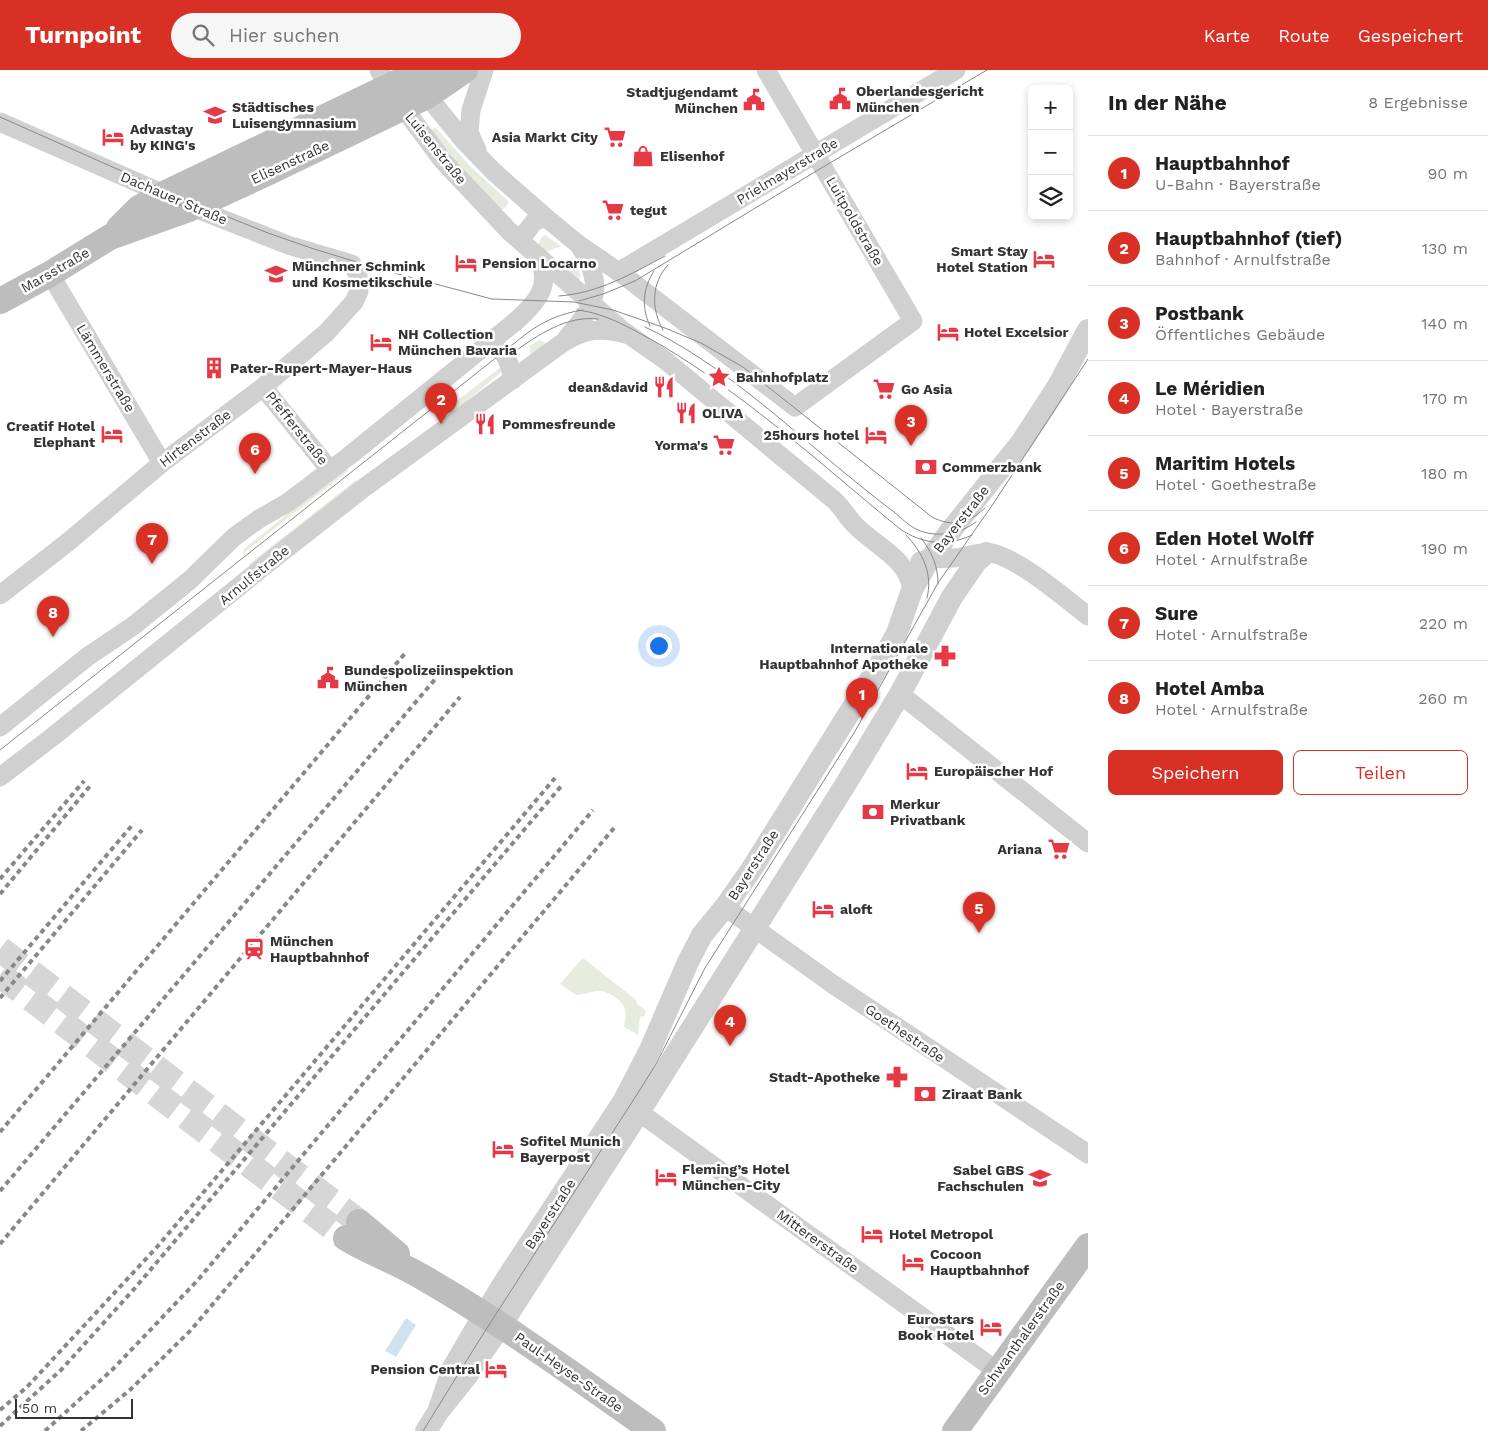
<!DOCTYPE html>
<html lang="de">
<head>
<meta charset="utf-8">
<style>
	body { margin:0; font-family:"Work Sans",sans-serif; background:#f6f6f6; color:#202124 }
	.controls { position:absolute; right:15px; top:15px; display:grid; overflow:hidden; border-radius:8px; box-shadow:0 2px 8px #0003 }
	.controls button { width:45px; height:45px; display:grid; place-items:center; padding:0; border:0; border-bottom:1px solid #e0e0e0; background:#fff; color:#202124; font:25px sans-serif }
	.scale { position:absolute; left:15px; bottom:12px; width:118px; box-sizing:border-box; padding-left:5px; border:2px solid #333; border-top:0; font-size:14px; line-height:18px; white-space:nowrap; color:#333; -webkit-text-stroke:4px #fff; paint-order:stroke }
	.you { position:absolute; left:658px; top:575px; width:18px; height:18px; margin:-12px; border:4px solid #fff; border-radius:50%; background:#1a73e8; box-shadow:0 0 0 8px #1a73e833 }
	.badge { display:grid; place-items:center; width:32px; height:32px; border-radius:50%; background:#d93025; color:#fff; font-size:16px; font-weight:700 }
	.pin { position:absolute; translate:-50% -41px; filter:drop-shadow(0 1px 2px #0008) }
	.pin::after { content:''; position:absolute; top:26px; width:18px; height:15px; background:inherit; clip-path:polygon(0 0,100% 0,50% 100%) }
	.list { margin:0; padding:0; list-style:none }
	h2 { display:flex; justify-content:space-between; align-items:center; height:65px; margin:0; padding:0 20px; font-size:21px }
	h2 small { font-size:16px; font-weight:400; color:#757577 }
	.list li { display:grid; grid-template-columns:32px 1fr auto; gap:15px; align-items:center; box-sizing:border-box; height:75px; padding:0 20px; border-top:1px solid #e0e0e0 }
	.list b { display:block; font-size:19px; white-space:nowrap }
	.list p { margin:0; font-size:16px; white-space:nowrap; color:#757577 }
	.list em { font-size:16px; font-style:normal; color:#757577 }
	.actions { display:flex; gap:10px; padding:15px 20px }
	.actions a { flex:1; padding:11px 0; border:1px solid #d93025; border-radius:8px; text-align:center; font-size:18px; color:#d93025 }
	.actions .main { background:#d93025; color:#fff }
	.icon { flex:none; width:28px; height:28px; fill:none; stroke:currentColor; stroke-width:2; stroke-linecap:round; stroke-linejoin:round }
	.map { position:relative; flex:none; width:1088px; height:1361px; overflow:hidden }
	header { display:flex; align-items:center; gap:30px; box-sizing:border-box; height:70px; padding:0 25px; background:#d93025; color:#fff }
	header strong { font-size:24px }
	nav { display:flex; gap:28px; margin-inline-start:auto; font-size:18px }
	.search { width:350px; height:45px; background:#f6f6f6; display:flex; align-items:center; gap:12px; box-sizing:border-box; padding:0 18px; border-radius:28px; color:#757577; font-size:19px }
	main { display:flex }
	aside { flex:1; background:#fff }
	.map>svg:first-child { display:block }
	.green { fill:#e6ecdf }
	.water { fill:#cfe2ee }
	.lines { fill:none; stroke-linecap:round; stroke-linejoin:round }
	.secondary-tunnel { stroke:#d6d6d6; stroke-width:26; stroke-dasharray:26 13; stroke-linecap:butt }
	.minor { stroke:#d0d0d0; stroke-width:19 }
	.tertiary { stroke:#d0d0d0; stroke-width:22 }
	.secondary { stroke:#bdbdbd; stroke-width:26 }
	.tram { stroke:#888; stroke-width:1 }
	.rail { stroke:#888; stroke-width:4; stroke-dasharray:5 4; stroke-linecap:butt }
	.labels { text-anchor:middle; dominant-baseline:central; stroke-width:5; stroke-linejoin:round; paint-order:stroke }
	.poi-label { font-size:14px; font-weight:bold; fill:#333; stroke:#fff; text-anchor:start }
	.street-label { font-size:14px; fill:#333; stroke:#fff }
</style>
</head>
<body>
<header>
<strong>Turnpoint</strong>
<div class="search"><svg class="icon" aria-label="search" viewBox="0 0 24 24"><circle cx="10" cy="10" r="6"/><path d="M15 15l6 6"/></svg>Hier suchen</div>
<nav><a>Karte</a><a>Route</a><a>Gespeichert</a></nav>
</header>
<main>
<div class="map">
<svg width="1088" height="1361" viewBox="0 0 1088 1361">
	<rect width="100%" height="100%" fill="#fff"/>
	<path class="green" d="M435 57 470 96 508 131V134L502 140 464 102 430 61Z
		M545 165 561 176 544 183 538 175 542 167Z
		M573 188 580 204V212L558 195Z
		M540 270 549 275 531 286 529 276Z
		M505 294V299C486 314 469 330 450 344L446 339Z
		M343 394 348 401 241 485 246 477 329 411Z
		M356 410 360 416 251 497 249 494Z
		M583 888 636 930 637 934 646 941 644 946 640 947 638 965 624 957C625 951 627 943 624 937 620 928 606 920 596 921 589 922 583 925 576 925L560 914Z"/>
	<path class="water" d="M406 1248 416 1255 396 1287 385 1281Z"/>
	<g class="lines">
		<path class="secondary-tunnel" d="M0 879 359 1152
			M0 905 346 1168"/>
		<path class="minor" d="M379 0 388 17 443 91 509 161 622 260 665 290 834 430C843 438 848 449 857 457 877 477 908 489 912 520
			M420 17 464 71 494 102 544 146 578 174 626 207 795 337 913 251 766 0
			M0 52 207 143 288 175 352 194 358 205 359 221 354 232 327 262 263 317 162 393 68 472 0 525
			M477 80 469 62 471 40 484 0
			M520 170 533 153 544 146
			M618 202 956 0
			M50 204 162 393
			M567 268C596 234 606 217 579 175
			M484 276C488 276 493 277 497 278 508 283 511 300 513 310
			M263 317 330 400
			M920 491C931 488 942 489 954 488 967 487 979 481 992 483 1021 490 1063 527 1088 546
			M900 624 1088 773
			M0 657 87 587 133 556 190 510 234 467 259 449 287 433 349 386 516 251C536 233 554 215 537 186
			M0 707 51 668 273 489 365 417 561 274C585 258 602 257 629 265
			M725 837 834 915 1088 1084
			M639 1042 997 1301"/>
		<path class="tertiary" d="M438 1342 453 1298 472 1265 507 1208 623 1032 650 980 688 892 702 865 725 837 751 800 883 589 897 563 912 520 926 495 948 464 1021 373 1058 316 1088 260
			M426 1361 438 1342 466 1307 501 1255 639 1042 847 712 900 624 952 527 976 492 986 483"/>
		<path class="secondary" d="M119 158 139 138 164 124 371 25 411 6 430 0
			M0 231 50 204 110 167 189 139 267 103 427 26 465 0
			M359 1152 397 1184
			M346 1168C371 1183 399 1193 424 1208 504 1254 578 1308 653 1361
			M955 1361 1088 1176"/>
		<path class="tram" d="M0 47 198 135 268 163 314 179 383 200 492 229 574 232 613 240 665 258 701 273 743 297 932 447C953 458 969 453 985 438
			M135 115 189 139 225 153
			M559 226C599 223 631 204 665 186
			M579 231 603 224 635 211 823 97 987 0
			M577 240C607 243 635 261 661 275 748 327 822 395 900 459 922 474 947 477 972 465
			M650 256C641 237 643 218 654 201
			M645 257C718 291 784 353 846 404 862 417 878 430 894 442 901 448 909 456 918 460 937 468 960 464 976 452
			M663 260C651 239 651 213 668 195
			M514 282C538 265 567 245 598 249
			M906 465C923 483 933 504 927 528
			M921 468C932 482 938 496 938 514
			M0 680 526 264C543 251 562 243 583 240
			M423 1361 480 1269 643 1015 656 994 705 898 854 663 938 513 993 434 1088 289"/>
		<path class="rail" d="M0 809 84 711
			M0 824 90 716
			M0 911 134 753
			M0 928 142 760
			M0 1062 407 581
			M0 1121 437 607
			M0 1174 460 627
			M0 1340 27 1317 157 1177 555 708
			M0 1356 62 1299 135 1218 563 714
			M45 1361 112 1300 197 1211 593 740
			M81 1361 131 1319 191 1260 614 758"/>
	</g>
	<defs>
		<g id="civic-bare" transform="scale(1.725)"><path d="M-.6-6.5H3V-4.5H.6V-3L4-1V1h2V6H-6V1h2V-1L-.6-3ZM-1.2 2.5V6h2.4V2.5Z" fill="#e63946" stroke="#fff" stroke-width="2.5" paint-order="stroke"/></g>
		<g id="school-bare" transform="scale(1.725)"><path d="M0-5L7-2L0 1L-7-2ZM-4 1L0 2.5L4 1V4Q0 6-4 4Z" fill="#e63946" stroke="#fff" stroke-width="2.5" paint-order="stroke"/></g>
		<g id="hotel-bare" transform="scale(1.725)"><path d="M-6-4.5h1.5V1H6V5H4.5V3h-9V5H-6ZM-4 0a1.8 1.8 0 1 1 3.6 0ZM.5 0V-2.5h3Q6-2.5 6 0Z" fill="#e63946" stroke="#fff" stroke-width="2.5" paint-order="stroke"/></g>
		<g id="supermarket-bare" transform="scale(1.725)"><path d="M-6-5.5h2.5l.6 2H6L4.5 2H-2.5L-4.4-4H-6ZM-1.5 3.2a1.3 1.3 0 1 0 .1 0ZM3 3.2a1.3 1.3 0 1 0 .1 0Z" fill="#e63946" stroke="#fff" stroke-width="2.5" paint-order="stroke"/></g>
		<g id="shop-bare" transform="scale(1.725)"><path d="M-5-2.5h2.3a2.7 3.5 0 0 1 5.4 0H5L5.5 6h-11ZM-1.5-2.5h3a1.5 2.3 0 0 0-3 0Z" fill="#e63946" stroke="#fff" stroke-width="2.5" paint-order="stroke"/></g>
		<g id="building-bare" transform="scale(1.725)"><path d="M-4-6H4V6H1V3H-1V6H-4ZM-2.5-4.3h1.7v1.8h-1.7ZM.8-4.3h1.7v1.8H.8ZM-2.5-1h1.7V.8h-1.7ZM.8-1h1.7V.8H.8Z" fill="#e63946" stroke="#fff" stroke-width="2.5" paint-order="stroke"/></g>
		<g id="sight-bare" transform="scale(1.725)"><path d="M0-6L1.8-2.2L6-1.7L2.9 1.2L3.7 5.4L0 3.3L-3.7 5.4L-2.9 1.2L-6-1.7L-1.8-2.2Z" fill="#e63946" stroke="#fff" stroke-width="2.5" paint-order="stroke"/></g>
		<g id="restaurant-bare" transform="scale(1.725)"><path d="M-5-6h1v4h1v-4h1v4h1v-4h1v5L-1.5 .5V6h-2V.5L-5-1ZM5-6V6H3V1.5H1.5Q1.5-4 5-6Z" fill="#e63946" stroke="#fff" stroke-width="2.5" paint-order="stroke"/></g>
		<g id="bank-bare" transform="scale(1.725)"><path d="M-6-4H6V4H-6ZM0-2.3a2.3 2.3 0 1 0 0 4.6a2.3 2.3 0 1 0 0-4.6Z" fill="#e63946" stroke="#fff" stroke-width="2.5" paint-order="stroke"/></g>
		<g id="pharmacy-bare" transform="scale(1.725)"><path d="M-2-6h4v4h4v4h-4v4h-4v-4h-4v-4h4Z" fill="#e63946" stroke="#fff" stroke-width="2.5" paint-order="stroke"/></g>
		<g id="station-bare" transform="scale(1.725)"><path d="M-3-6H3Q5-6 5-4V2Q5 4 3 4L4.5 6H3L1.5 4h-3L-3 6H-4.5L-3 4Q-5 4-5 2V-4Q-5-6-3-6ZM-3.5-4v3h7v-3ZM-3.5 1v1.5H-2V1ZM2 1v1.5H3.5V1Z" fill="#e63946" stroke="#fff" stroke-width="2.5" paint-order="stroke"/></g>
	</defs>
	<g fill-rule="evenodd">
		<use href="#civic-bare" x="840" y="29"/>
		<use href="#civic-bare" x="754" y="30"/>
		<use href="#school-bare" x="215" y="45"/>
		<use href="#hotel-bare" x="113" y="67"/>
		<use href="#supermarket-bare" x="615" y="67"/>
		<use href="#shop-bare" x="643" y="86"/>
		<use href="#supermarket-bare" x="613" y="140"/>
		<use href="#hotel-bare" x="1044" y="189"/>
		<use href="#hotel-bare" x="466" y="193"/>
		<use href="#school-bare" x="276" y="204"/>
		<use href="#hotel-bare" x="948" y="262"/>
		<use href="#hotel-bare" x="381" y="272"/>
		<use href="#building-bare" x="214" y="298"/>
		<use href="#sight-bare" x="719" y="307"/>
		<use href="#restaurant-bare" x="664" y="317"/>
		<use href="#supermarket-bare" x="884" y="319"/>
		<use href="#restaurant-bare" x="686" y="343"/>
		<use href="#restaurant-bare" x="485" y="354"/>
		<use href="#hotel-bare" x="112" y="364"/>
		<use href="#hotel-bare" x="876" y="365"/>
		<use href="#supermarket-bare" x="724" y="375"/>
		<use href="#bank-bare" x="926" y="397"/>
		<use href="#pharmacy-bare" x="945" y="586"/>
		<use href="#civic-bare" x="328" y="608"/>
		<use href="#hotel-bare" x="917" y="701"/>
		<use href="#bank-bare" x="873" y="742"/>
		<use href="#supermarket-bare" x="1059" y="779"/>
		<use href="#hotel-bare" x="823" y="839"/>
		<use href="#station-bare" x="254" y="879"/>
		<use href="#pharmacy-bare" x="897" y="1007"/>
		<use href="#bank-bare" x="925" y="1024"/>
		<use href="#hotel-bare" x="503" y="1079"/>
		<use href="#hotel-bare" x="666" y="1107"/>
		<use href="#school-bare" x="1040" y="1108"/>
		<use href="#hotel-bare" x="872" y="1164"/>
		<use href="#hotel-bare" x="913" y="1192"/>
		<use href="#hotel-bare" x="991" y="1257"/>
		<use href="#hotel-bare" x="496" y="1299"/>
	</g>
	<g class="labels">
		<g class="poi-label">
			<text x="856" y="21">Oberlandesgericht<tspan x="856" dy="16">München</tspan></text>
			<text x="738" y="22" text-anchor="end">Stadtjugendamt<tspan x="738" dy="16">München</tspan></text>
			<text x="232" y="37">Städtisches<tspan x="232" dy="16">Luisengymnasium</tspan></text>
			<text x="130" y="59">Advastay<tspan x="130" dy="16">by KING's</tspan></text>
			<text x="598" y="67" text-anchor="end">Asia Markt City</text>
			<text x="660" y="86">Elisenhof</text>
			<text x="630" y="140">tegut</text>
			<text x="1028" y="181" text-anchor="end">Smart Stay<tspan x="1028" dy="16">Hotel Station</tspan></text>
			<text x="482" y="193">Pension Locarno</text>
			<text x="292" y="196">Münchner Schmink<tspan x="292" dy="16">und Kosmetikschule</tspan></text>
			<text x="964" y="262">Hotel Excelsior</text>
			<text x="398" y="264">NH Collection<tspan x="398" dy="16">München Bavaria</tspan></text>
			<text x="230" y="298">Pater-Rupert-Mayer-Haus</text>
			<text x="736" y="307">Bahnhofplatz</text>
			<text x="648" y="317" text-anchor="end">dean&amp;david</text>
			<text x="901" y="319">Go Asia</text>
			<text x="702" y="343">OLIVA</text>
			<text x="502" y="354">Pommesfreunde</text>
			<text x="95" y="356" text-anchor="end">Creatif Hotel<tspan x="95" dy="16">Elephant</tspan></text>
			<text x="859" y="365" text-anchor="end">25hours hotel</text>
			<text x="708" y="375" text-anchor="end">Yorma's</text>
			<text x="942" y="397">Commerzbank</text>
			<text x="928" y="578" text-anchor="end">Internationale<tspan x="928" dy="16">Hauptbahnhof Apotheke</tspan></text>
			<text x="344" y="600">Bundespolizeiinspektion<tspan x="344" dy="16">München</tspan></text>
			<text x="934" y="701">Europäischer Hof</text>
			<text x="890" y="734">Merkur<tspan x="890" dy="16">Privatbank</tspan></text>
			<text x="1042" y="779" text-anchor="end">Ariana</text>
			<text x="840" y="839">aloft</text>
			<text x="270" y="871">München<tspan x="270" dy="16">Hauptbahnhof</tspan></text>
			<text x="880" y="1007" text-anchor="end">Stadt-Apotheke</text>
			<text x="942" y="1024">Ziraat Bank</text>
			<text x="520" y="1071">Sofitel Munich<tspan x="520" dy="16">Bayerpost</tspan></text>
			<text x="682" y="1099">Fleming’s Hotel<tspan x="682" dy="16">München-City</tspan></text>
			<text x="1024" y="1100" text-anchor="end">Sabel GBS<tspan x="1024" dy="16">Fachschulen</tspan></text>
			<text x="889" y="1164">Hotel Metropol</text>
			<text x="930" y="1184">Cocoon<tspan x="930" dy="16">Hauptbahnhof</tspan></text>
			<text x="974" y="1249" text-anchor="end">Eurostars<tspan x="974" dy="16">Book Hotel</tspan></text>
			<text x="480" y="1299" text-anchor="end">Pension Central</text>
		</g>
		<g class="street-label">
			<text transform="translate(436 78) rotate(51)">Luisenstraße</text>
			<text transform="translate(290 92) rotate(-25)">Elisenstraße</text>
			<text transform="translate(787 101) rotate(-31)">Prielmayerstraße</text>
			<text transform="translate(174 128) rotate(23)">Dachauer Straße</text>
			<text transform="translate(855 151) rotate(60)">Luitpoldstraße</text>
			<text transform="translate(55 200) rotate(-30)">Marsstraße</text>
			<text transform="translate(106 298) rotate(59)">Lämmerstraße</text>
			<text transform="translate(297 358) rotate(51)">Pfefferstraße</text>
			<text transform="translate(195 368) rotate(-37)">Hirtenstraße</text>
			<text transform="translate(961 449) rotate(-52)">Bayerstraße</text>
			<text transform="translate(254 505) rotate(-39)">Arnulfstraße</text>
			<text transform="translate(753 795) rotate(-57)">Bayerstraße</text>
			<text transform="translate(905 963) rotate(34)">Goethestraße</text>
			<text transform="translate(550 1144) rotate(-57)">Bayerstraße</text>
			<text transform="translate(818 1171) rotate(36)">Mittererstraße</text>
			<text transform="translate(1021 1268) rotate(-54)">Schwanthalerstraße</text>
			<text transform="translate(569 1302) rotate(35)">Paul-Heyse-Straße</text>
		</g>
	</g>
</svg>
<div class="controls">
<button>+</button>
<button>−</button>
<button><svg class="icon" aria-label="layers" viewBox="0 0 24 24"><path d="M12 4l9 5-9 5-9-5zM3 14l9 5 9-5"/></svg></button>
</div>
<div class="scale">50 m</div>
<div class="you"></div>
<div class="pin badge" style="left:862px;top:649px">1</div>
<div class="pin badge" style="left:441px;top:354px">2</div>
<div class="pin badge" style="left:911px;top:376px">3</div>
<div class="pin badge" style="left:730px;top:976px">4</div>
<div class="pin badge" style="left:979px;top:863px">5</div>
<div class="pin badge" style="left:255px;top:404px">6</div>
<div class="pin badge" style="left:152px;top:494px">7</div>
<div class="pin badge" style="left:53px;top:567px">8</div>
</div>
<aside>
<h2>In der Nähe<small>8 Ergebnisse</small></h2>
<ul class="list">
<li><span class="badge">1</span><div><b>Hauptbahnhof</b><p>U-Bahn · Bayerstraße</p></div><em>90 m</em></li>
<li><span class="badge">2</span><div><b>Hauptbahnhof (tief)</b><p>Bahnhof · Arnulfstraße</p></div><em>130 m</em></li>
<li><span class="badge">3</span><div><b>Postbank</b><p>Öffentliches Gebäude</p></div><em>140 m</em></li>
<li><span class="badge">4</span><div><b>Le Méridien</b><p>Hotel · Bayerstraße</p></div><em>170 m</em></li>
<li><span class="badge">5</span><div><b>Maritim Hotels</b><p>Hotel · Goethestraße</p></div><em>180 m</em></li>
<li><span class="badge">6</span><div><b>Eden Hotel Wolff</b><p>Hotel · Arnulfstraße</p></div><em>190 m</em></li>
<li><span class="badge">7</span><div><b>Sure</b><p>Hotel · Arnulfstraße</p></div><em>220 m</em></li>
<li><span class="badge">8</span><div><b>Hotel Amba</b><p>Hotel · Arnulfstraße</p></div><em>260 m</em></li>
</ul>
<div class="actions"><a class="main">Speichern</a><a>Teilen</a></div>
</aside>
</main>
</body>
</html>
